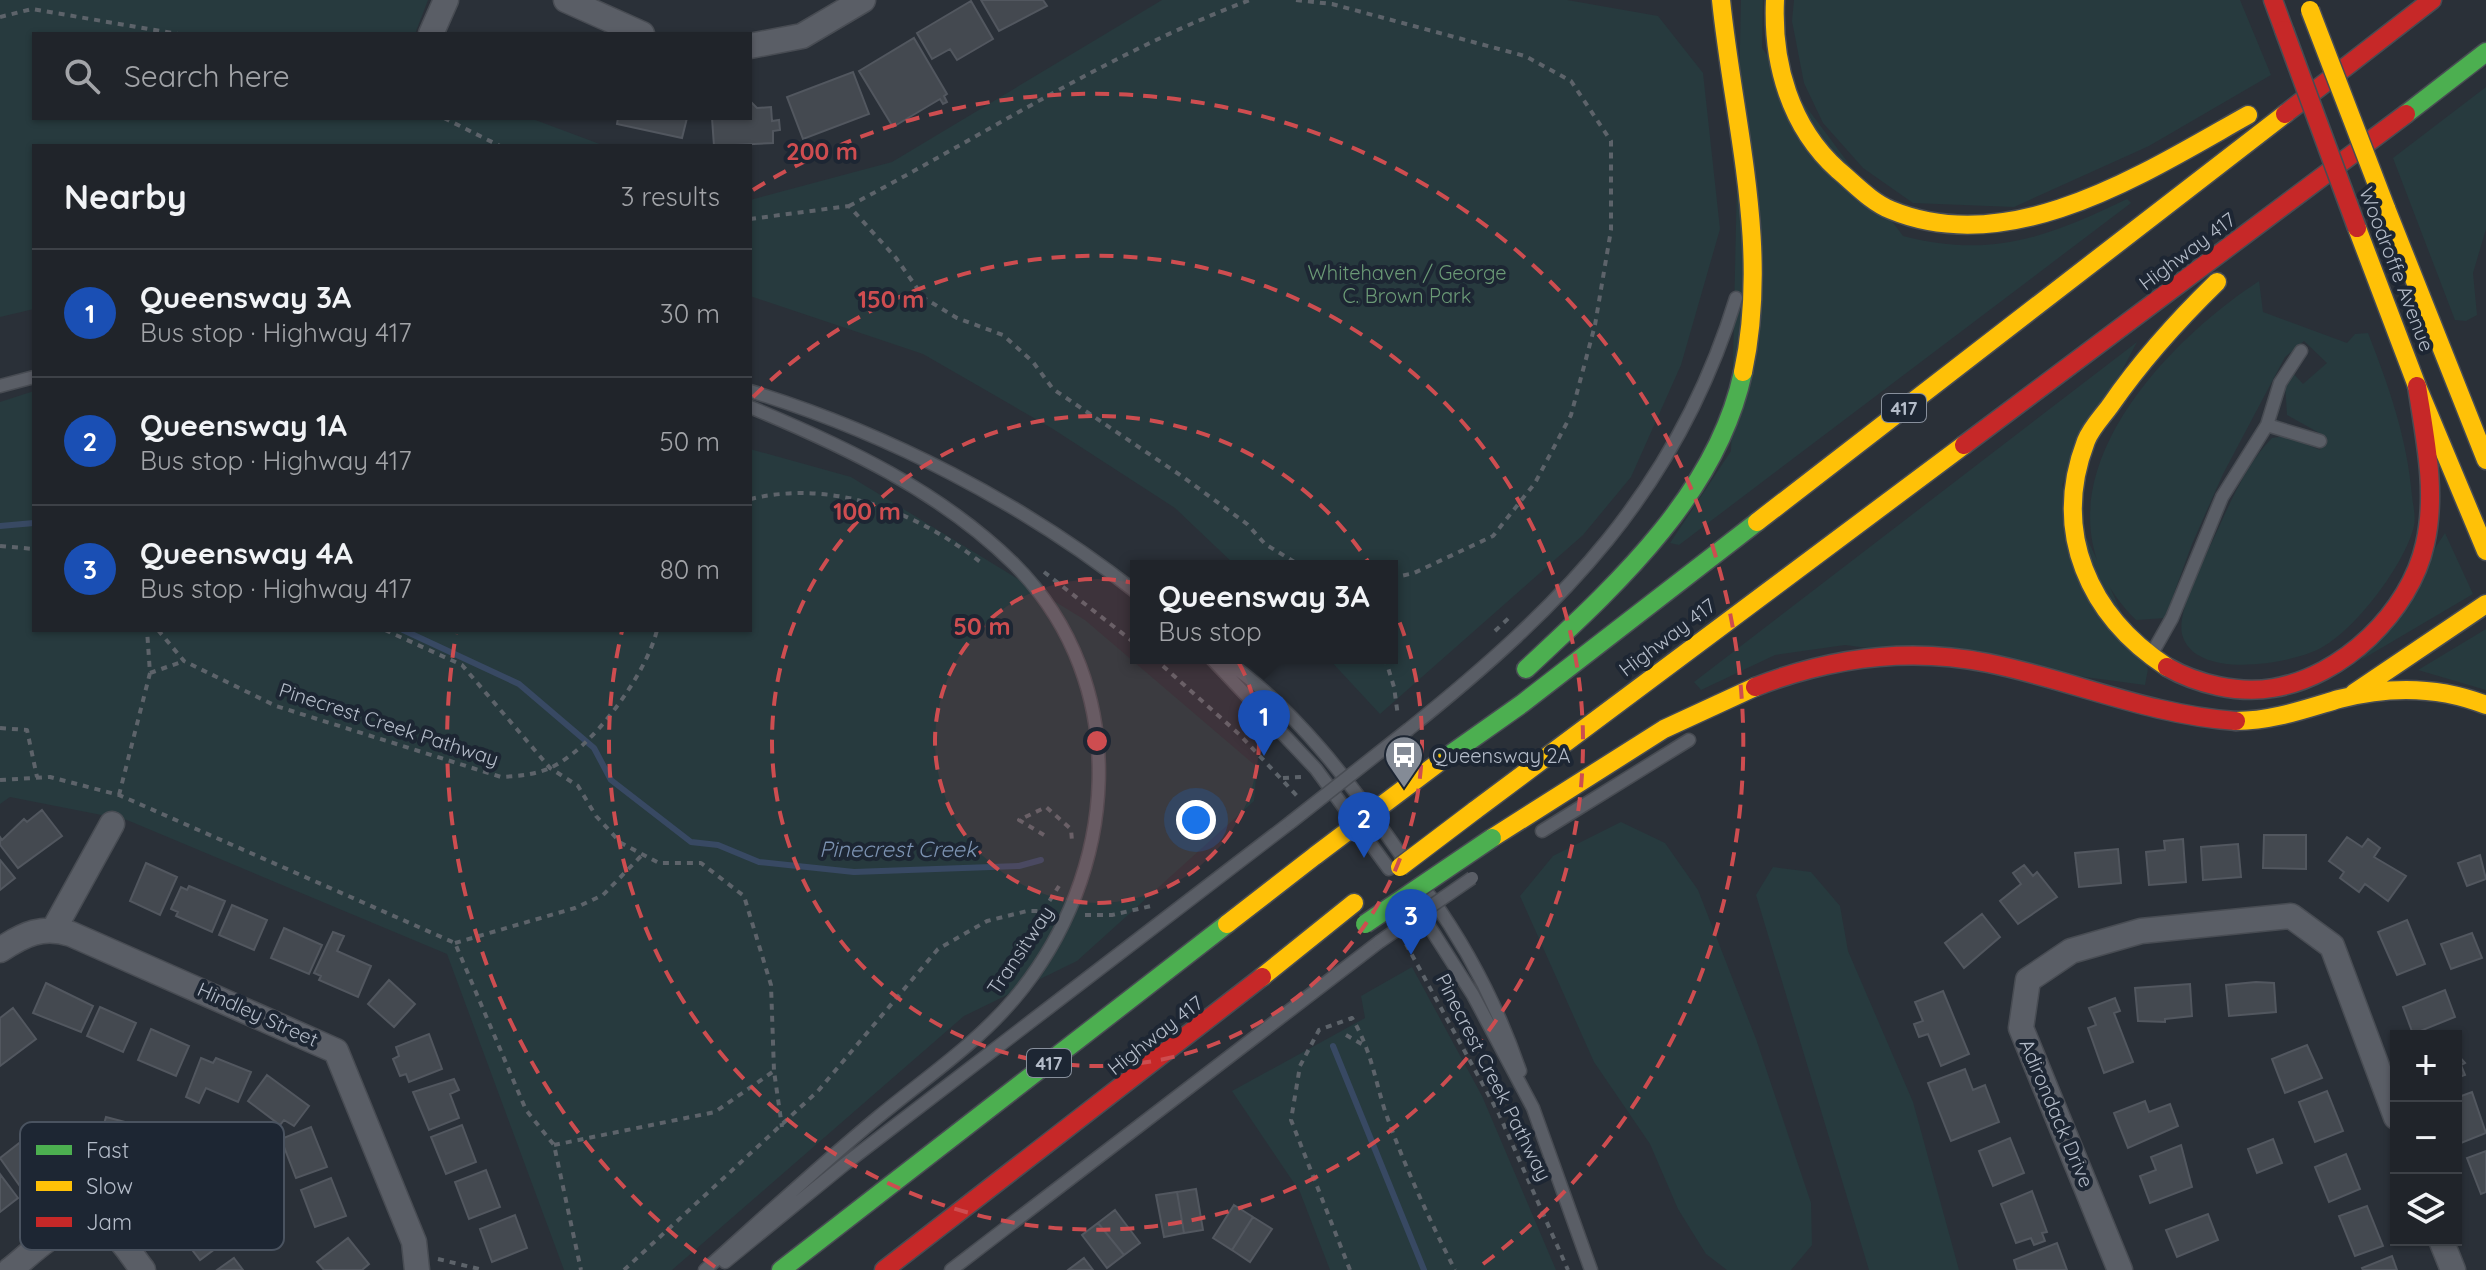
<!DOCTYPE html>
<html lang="en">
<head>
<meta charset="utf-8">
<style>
	body { margin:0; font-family:Quicksand,sans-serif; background:#282c32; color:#f1f3f6 }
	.controls { position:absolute; right:24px; bottom:24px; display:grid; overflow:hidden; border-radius:0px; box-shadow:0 2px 6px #0004 }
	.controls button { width:72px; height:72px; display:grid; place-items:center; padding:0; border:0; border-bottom:2px solid #3d4147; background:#20242a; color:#f1f3f6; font:40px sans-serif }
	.you { position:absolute; left:1196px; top:820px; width:28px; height:28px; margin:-20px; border:6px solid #fff; border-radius:50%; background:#1a73e8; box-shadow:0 0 0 12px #1a73e833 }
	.badge { display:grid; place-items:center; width:52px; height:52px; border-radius:50%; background:#8bbbb9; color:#fff; font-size:26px; font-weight:700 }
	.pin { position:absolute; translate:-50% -66px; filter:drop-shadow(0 2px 4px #0008) }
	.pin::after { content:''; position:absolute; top:42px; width:28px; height:24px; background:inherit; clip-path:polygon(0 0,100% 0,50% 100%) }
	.popup { position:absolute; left:1130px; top:560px; width:268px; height:104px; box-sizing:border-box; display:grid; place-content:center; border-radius:0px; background:#20242a; filter:drop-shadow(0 2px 6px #0005); font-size:26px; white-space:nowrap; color:#a2a4a8 }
	.popup b { font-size:30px; color:#f1f3f6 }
	.popup::after { content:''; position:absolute; left:50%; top:100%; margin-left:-16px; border:16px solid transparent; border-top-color:#20242a }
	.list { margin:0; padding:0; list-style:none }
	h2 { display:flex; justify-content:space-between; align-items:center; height:104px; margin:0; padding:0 32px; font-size:34px }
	h2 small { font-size:26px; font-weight:400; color:#a2a4a8 }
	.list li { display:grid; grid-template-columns:52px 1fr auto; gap:24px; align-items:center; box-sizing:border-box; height:128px; padding:0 32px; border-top:2px solid #3d4147 }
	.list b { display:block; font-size:30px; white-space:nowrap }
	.list p { margin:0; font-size:26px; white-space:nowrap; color:#a2a4a8 }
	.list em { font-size:26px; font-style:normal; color:#a2a4a8 }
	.icon { flex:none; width:44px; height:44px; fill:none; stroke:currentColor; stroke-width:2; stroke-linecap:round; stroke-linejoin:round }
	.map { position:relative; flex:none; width:2486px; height:1270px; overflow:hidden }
	.search { position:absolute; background:#20242a; box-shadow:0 2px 6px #0004; left:32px; top:32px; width:720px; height:88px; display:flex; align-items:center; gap:20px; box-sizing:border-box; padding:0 28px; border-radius:0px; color:#a2a4a8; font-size:30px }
	.panel { position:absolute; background:#20242a; box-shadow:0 2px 6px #0004; left:32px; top:144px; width:720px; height:488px; border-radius:0px }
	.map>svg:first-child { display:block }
	.green { fill:#273a3e }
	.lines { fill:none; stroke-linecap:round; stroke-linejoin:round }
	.stream { stroke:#384963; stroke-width:6 }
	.building { fill:#444950; stroke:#52575f; stroke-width:2 }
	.lane-casing { stroke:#484c53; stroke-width:15 }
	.street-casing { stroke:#484c53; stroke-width:27 }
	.fast-casing { stroke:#484c53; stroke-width:21 }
	.slow-casing { stroke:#484c53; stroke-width:21 }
	.jam-casing { stroke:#484c53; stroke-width:21 }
	.path { stroke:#5d636a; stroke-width:4; stroke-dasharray:6 6; stroke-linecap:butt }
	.lane { stroke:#5a5e66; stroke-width:12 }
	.street { stroke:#5a5e66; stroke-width:24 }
	.fast { stroke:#4caf50; stroke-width:18 }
	.slow { stroke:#ffc107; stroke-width:18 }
	.jam { stroke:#c62828; stroke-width:18 }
	.lane-bridge-casing { stroke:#484c53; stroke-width:15; stroke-linecap:butt }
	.fast-bridge-casing { stroke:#484c53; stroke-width:21; stroke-linecap:butt }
	.slow-bridge-casing { stroke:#484c53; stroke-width:21; stroke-linecap:butt }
	.jam-bridge-casing { stroke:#484c53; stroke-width:21; stroke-linecap:butt }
	.lane-bridge { stroke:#5a5e66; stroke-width:12 }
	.fast-bridge { stroke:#4caf50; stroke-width:18 }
	.slow-bridge { stroke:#ffc107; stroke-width:18 }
	.jam-bridge { stroke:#c62828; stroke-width:18 }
	.ring { fill:none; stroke:#ce4d50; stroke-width:4; stroke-dasharray:14 10 }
	.labels { text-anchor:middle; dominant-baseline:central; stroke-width:8; stroke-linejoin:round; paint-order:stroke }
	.shield { fill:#1d2633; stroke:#878f9c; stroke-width:2 }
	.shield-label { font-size:18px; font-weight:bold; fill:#b4bcc9 }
	.street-label { font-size:20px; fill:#b4bcc9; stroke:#1d2633 }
	.park-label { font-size:20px; fill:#6b9a76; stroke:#1d2633 }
	.poi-label { font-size:20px; fill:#b4bcc9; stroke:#1d2633; text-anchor:start }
	.water-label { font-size:22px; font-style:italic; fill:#7c92b1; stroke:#1d2633 }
	.key { fill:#1d2633; stroke:#4a5360; stroke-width:2 }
	.key-label { font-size:22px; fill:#b4bcc9 }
	.centre { fill:#ce4d50; stroke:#1d2633; stroke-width:4 }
	.ring-label { font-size:24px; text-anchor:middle; font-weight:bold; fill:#ce4d50; stroke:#1d2633; stroke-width:8; stroke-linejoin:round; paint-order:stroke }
</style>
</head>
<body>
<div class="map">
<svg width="2486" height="1270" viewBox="0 0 2486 1270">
	<rect width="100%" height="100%" fill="#2a3038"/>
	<path class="green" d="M0 0H428L415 34H34V118H530L605 146H34V309L0 317Z
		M1162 0H1567L1658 16 1703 73 1720 229 1681 365 1631 477 1583 535 1380 714 1328 658H1392V566H1236L1175 508 1053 429 923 354 750 296V200L892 162Z
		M1741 0H1763L1762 48 1903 236C1991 259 2048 237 2127 199L2131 203 1679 545 1670 543 1731 451Z
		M1794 0H2240L2271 75 2149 146 2014 207 1913 203 1863 168 1823 123 1804 83 1792 21Z
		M2486 87V229L2473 273 2477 315 2466 321 2455 320 2393 158Z
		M2259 281 2263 312 2347 343 2355 334 2368 333C2389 387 2407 437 2412 496 2413 505 2416 517 2414 526 2405 564 2355 631 2319 649 2289 664 2194 681 2182 634 2177 612 2202 563 2212 542 2228 508 2245 465 2272 438L2286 436 2320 450 2323 435 2287 415 2285 383 2290 370 2303 384 2327 363 2304 341 2285 357 2223 474 2192 544 2165 618 2136 620C2017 501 2155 349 2259 281Z
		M2137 342 2062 485 2148 669 2145 685 1845 645 1775 655 1701 690 1694 682Z
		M34 391V630H750V449L851 477 1085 620 1257 767 1254 801 1077 961 964 1016 672 1270H564L447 954 127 820 10 797 0 804V402Z
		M2445 533 2473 594 2361 660Z
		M2486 629V690L2418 670Z
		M1621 822 1665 843 1698 890 1756 1039 1811 1203 1812 1245 1791 1270H1727L1706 1254 1678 1209 1650 1144 1594 1062 1520 896 1553 856Z
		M1773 867 1811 872 1840 906 1848 951 1913 1102 1959 1270H1869L1756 895Z
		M1412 967 1482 1096 1556 1270H1330L1300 1192 1232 1091 1365 1018 1361 996Z"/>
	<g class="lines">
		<path class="stream" d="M0 526 34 523
			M403 630 519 684 594 748 611 780 691 842 718 845 759 862 854 872 1019 866 1041 860
			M1333 1046 1424 1270"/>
	</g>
	<path class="building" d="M981 0H1043L1047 6 999 31Z
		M971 1 993 39 957 60 950 49 932 59 917 33Z
		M914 38 947 94 944 96 947 102 943 104 940 99 893 127 859 71Z
		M853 72 869 114 803 139 787 97Z
		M750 101 757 108 771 107 772 121 779 120 780 130 773 131V143L714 146 712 118H750Z
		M618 118H687L682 138 617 124Z
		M42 810 62 836 18 868 0 845V837L2 840 24 819 27 822Z
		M2264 835H2306V869L2263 868Z
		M2347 837 2362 847 2368 839 2380 848 2374 857 2406 876 2388 901 2365 884 2359 892 2340 878 2344 872 2329 861Z
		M2183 839 2186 882 2149 885 2146 852 2165 850 2164 841Z
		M2238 844 2241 877 2203 880 2201 847Z
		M2118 849 2121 883 2079 887 2075 853Z
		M2480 855 2486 879 2467 886 2458 863Z
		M0 860 15 878 0 890Z
		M146 863 177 877 160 915 130 901Z
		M2024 865 2033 876 2037 872 2057 897 2018 924 2000 901 2021 884 2013 873Z
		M189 886 225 901 212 932 176 916 178 912 171 909 181 887 187 890Z
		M232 905 267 920 254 950 219 935Z
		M1982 914 2000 937 1964 968 1945 943Z
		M2407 920 2425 964 2397 975 2378 932Z
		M284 928 322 945 309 974 271 958Z
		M333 932 344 936 337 951 371 966 358 997 319 980 321 976 314 973Z
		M2472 933 2482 958 2451 969 2441 944Z
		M389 980 415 1004 394 1027 368 1004Z
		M2256 982 2274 983 2276 1012 2229 1016 2226 985Z
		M46 983 93 1006 81 1032 33 1013Z
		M2190 984 2192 1016 2165 1019V1022L2138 1021 2135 988Z
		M2445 990 2455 1017 2413 1034 2403 1007Z
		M1943 991 1969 1054 1941 1066 1928 1034 1919 1037 1914 1024 1923 1021 1915 1002Z
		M2115 998 2120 1011 2114 1013 2133 1062 2104 1073 2088 1028 2096 1025 2089 1008Z
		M100 1007 136 1023 123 1052 87 1036Z
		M13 1008 36 1039 0 1066V1018Z
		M151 1029 189 1046 176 1076 138 1060Z
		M429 1034 442 1069 409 1082 406 1074 400 1076 393 1059 399 1056 396 1047Z
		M2307 1045 2322 1078 2285 1093 2272 1059Z
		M2456 1053 2465 1063 2461 1065 2465 1075 2456 1078Z
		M201 1058 213 1063 216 1058 251 1072 238 1102 206 1088 199 1103 186 1097Z
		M1965 1069 1973 1090 1985 1085 1999 1122 1951 1141 1928 1083Z
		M267 1075 309 1106 294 1126 284 1120 280 1125 248 1101Z
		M454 1079 459 1090 450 1094 459 1118 429 1130 413 1092Z
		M2327 1091 2343 1131 2315 1142 2299 1102Z
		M2472 1092 2486 1133 2461 1143 2456 1131V1098Z
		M2145 1101 2149 1112 2170 1104 2178 1126 2128 1148 2114 1113Z
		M106 1117 144 1127 136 1158 97 1148Z
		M462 1125 476 1162 446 1174 431 1137Z
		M311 1127 327 1167 296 1178 281 1139Z
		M27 1137 50 1167 22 1189 0 1158Z
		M2010 1138 2024 1173 1993 1186 1979 1151Z
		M2273 1139 2282 1163 2257 1173 2248 1149Z
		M2181 1145 2192 1187 2150 1203 2140 1176 2156 1170 2151 1157Z
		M2486 1151V1192L2481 1194 2467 1158Z
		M2346 1154 2360 1189 2329 1202 2315 1167Z
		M174 1159 197 1190 171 1210 148 1179Z
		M486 1170 500 1207 469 1219 455 1182Z
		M0 1174 18 1198 0 1212Z
		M331 1178 346 1216 315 1227 301 1190Z
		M1196 1189 1203 1230 1184 1233 1177 1192Z
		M2032 1191 2047 1232 2042 1233 2045 1241 2034 1245 2031 1238 2016 1243 2001 1204Z
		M1177 1192 1184 1233 1164 1237 1156 1195Z
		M1234 1205 1253 1217 1232 1250 1213 1238Z
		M2367 1206 2383 1246 2355 1256 2339 1216Z
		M203 1209 227 1240 200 1260 176 1229Z
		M1115 1210 1140 1243 1124 1255 1098 1223Z
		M2208 1214 2218 1240 2177 1257 2166 1230Z
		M515 1215 527 1248 492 1262 480 1229Z
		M1253 1217 1272 1229 1250 1262 1232 1250Z
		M1098 1223 1124 1255 1107 1268 1082 1235Z
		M348 1238 369 1264 362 1270H324L317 1262Z
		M2057 1243 2067 1270H2017L2014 1260Z
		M2392 1256 2397 1270H2363L2362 1268Z
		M234 1258 243 1270H217Z
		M1084 1258 1093 1270H1068Z"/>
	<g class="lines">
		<g class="lane-casing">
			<path id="lane" d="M0 386 34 377
				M750 391C887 433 1023 503 1136 592
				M2267 425 2320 441
				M2155 648 2172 618 2222 497 2267 425 2280 383 2301 351
				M1211 658 1316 769 1389 869
				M1222 658C1296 709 1350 782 1401 855
				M1409 729C1562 606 1677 491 1736 298
				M1542 831 1689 740
				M1430 896C1468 949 1499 1010 1520 1071
				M1417 907 1473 995 1533 1108 1591 1270
				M725 1262 845 1164 1291 822
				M705 1270C762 1219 818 1167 877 1118 924 1079 975 1045 1014 999 1119 875 1135 685 1014 564 940 491 844 446 750 407
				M951 1270 1379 942"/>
		</g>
		<g class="street-casing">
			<path id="street" d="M566 0 642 34
				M431 34 446 0
				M750 46 802 36 863 0
				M54 929 112 824
				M0 950C24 934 43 925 71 934L336 1051 414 1242 417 1270
				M2441 1240 2453 1270
				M10 1270C36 1250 77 1203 111 1231 124 1241 133 1258 143 1270
				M2120 1270 2021 1028 2028 980 2071 951 2141 931 2291 916 2332 946 2396 1117"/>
		</g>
		<g class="fast-casing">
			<path id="fast" d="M2406 114 2486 52
				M1526 669C1614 587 1717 495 1743 372
				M1438 763 1523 703 1757 522
				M781 1270 1227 924"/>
		</g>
		<g class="slow-casing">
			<path id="slow" d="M1721 0C1734 125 1770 247 1743 372
				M1775 0C1772 63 1790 127 1838 170 1855 184 1871 202 1891 210 2012 260 2146 172 2248 115
				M2386 208 2486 460
				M2357 228 2417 386 2486 551
				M1757 522 2285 114
				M2167 667C2089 616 2051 532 2086 441 2091 428 2102 417 2110 406 2141 361 2178 320 2217 282
				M2354 693 2486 604
				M2236 721C2272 721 2305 709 2339 699 2389 686 2438 686 2486 705
				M1474 811 1964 445
				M1492 838 1664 729 1755 687
				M1227 924 1316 855
				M1262 977 1354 903"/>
		</g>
		<g class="jam-casing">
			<path id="jam" d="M2273 0 2284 30
				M2285 114 2432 0
				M1964 445 2406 114
				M2167 667C2197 684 2238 694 2273 688 2342 677 2410 612 2425 544 2437 492 2425 438 2417 386
				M1755 687C1829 658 1909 647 1988 663 2072 680 2149 715 2236 721
				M884 1270 1262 977"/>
		</g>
		<path class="path" d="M1296 0 1332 4 1525 56 1571 81 1611 141V230L1595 325 1571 415 1535 483 1493 536 1414 573 1392 578
			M0 17 32 9 178 34
			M444 118 500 146
			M849 206C983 136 1108 53 1250 0
			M750 219 849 206 896 258 924 298 957 318 1003 335 1033 362 1053 389 1183 477 1247 524 1265 544 1301 566
			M750 499C835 479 918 512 984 565
			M0 546 34 549
			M1044 572 1136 644
			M158 630 184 661 276 706 501 777C518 776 534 775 550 768 592 749 646 675 657 630
			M385 630 462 665 550 768 578 786 596 816 621 843 659 863H701L744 896 771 985 774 1071 782 1127
			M1495 631 1512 615
			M1154 658 1240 735 1299 798
			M1385 658 1394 687 1398 716
			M150 673 184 661
			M0 728 27 730 37 777
			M1283 778 1302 777
			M0 780 50 777 119 795 455 943 526 1110 554 1145 581 1270
			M119 795 150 673 147 630
			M1044 835 1019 820 1046 807 1071 829 1072 841
			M1043 911 1059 886
			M1085 915H1112L1151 906
			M455 943 575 908 603 895 643 854
			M1406 944 1499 1114 1568 1270
			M1346 1035 1367 1047
			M554 1145 715 1112 774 1071
			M438 1259 483 1270
			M624 1270 818 1091 938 949 987 921 1027 911H1049
			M1350 1270 1291 1120 1300 1066 1319 1030 1352 1018C1371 1050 1374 1076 1385 1111 1404 1165 1429 1219 1455 1270"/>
		<use href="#lane" class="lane"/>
		<use href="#street" class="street"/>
		<use href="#fast" class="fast"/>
		<use href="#slow" class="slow"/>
		<use href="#jam" class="jam"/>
		<g class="lane-bridge-casing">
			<path id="lane-bridge" d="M1291 822 1409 729
				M1379 942 1472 878"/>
		</g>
		<g class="fast-bridge-casing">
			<path id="fast-bridge" d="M1365 924 1492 838"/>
		</g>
		<g class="slow-bridge-casing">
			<path id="slow-bridge" d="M2310 10 2386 208
				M1316 855 1438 763
				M1400 867 1474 811"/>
		</g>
		<g class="jam-bridge-casing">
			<path id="jam-bridge" d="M2284 30 2357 228"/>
		</g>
		<use href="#lane-bridge" class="lane-bridge"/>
		<use href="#fast-bridge" class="fast-bridge"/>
		<use href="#slow-bridge" class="slow-bridge"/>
		<use href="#jam-bridge" class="jam-bridge"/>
	</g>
	<circle cx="1097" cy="741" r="162" fill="#ce4d50" fill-opacity=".12"/>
	<g class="ring">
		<circle cx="1097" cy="741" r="162"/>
		<circle cx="1097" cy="741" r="325"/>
		<path d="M753 397A487 487 0 1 1 622 631"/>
		<path d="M715 1267A650 650 0 0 1 456 634M753 190A650 650 0 0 1 1479 1267"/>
	</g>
	<defs>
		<g id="bus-pin" transform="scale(2)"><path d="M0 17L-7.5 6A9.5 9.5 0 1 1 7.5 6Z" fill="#848b96" stroke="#1d2633"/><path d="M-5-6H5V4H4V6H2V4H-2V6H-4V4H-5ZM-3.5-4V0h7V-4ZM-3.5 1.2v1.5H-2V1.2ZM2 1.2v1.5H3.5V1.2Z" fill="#fff"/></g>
	</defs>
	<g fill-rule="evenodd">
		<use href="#bus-pin" x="1404" y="755"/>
	</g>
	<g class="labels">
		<g class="shield">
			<rect x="1882" y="394" width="44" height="28" rx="6"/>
			<rect x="1027" y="1049" width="44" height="28" rx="6"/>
		</g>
		<g class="shield-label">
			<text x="1904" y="408">417</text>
			<text x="1049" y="1063">417</text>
		</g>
		<g class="street-label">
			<text transform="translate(2187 251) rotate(-37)">Highway 417</text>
			<text transform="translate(2397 269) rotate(69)">Woodroffe Avenue</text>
			<text transform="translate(1667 637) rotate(-37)">Highway 417</text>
			<text transform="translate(389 724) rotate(18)">Pinecrest Creek Pathway</text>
			<text transform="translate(1020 950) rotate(-56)">Transitway</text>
			<text transform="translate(258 1014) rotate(24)">Hindley Street</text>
			<text transform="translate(1155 1035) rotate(-38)">Highway 417</text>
			<text transform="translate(1494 1077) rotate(63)">Pinecrest Creek Pathway</text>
			<text transform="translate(2057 1113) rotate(67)">Adirondack Drive</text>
		</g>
		<g class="park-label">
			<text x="1407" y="272">Whitehaven / George<tspan x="1407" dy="23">C. Brown Park</tspan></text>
		</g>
		<g class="poi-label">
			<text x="1432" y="755">Queensway 2A</text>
		</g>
		<g class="water-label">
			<text x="898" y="849">Pinecrest Creek</text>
		</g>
	</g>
	<rect x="20" y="1122" width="264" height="128" rx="12" class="key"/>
	<rect x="36" y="1145" width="36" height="10" fill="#4caf50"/>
	<rect x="36" y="1181" width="36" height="10" fill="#ffc107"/>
	<rect x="36" y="1217" width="36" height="10" fill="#c62828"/>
	<g class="key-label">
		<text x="86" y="1158">Fast</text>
		<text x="86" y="1194">Slow</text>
		<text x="86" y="1230">Jam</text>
	</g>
	<circle cx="1097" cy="741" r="12" class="centre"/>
	<g class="ring-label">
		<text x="822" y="160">200 m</text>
		<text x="891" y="308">150 m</text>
		<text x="867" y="520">100 m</text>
		<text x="982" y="635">50 m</text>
	</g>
</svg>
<div class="controls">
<button>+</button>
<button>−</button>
<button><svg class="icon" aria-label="layers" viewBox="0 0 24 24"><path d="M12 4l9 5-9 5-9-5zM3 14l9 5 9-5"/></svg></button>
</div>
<div class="you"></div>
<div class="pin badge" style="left:1264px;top:756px;background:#1a4fb4">1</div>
<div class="popup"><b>Queensway 3A</b>Bus stop</div>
<div class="pin badge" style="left:1364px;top:858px;background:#1a4fb4">2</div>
<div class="pin badge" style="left:1411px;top:955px;background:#1a4fb4">3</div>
<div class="search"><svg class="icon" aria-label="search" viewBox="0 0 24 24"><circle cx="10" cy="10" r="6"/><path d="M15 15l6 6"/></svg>Search here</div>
<section class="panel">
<h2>Nearby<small>3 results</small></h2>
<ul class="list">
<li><span class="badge" style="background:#1a4fb4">1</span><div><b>Queensway 3A</b><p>Bus stop · Highway 417</p></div><em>30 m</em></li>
<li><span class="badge" style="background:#1a4fb4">2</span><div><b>Queensway 1A</b><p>Bus stop · Highway 417</p></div><em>50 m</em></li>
<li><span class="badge" style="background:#1a4fb4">3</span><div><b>Queensway 4A</b><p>Bus stop · Highway 417</p></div><em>80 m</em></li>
</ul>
</section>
</div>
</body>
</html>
